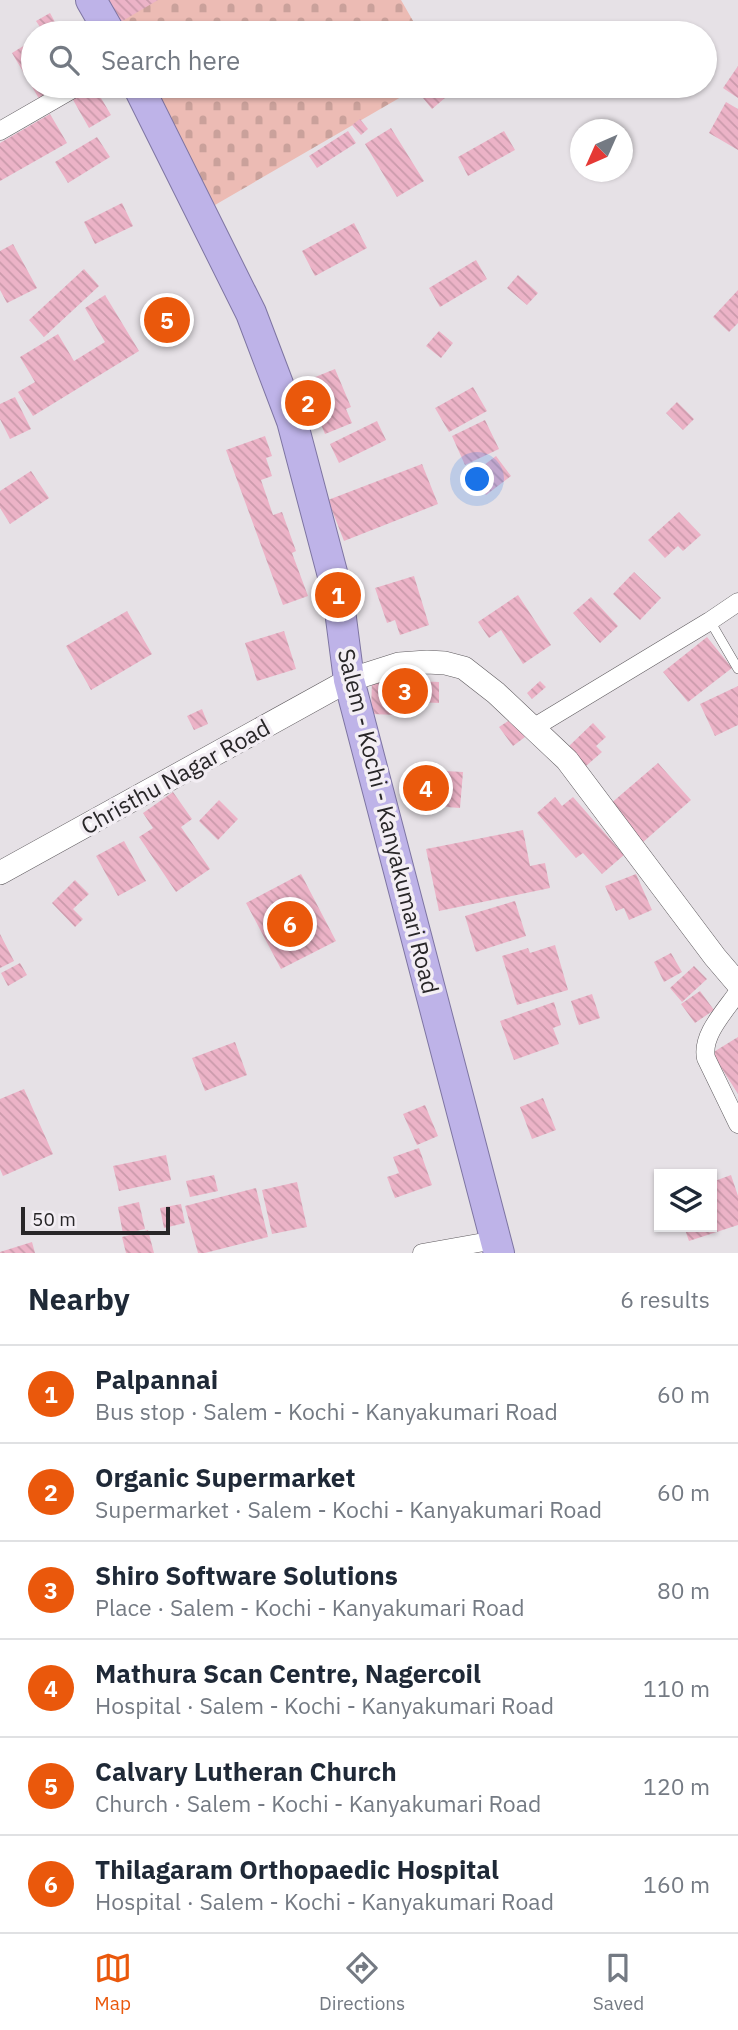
<!DOCTYPE html>
<html lang="en">
<head>
<meta charset="utf-8">
<style>
	body { margin:0; font-family:"IBM Plex Sans",sans-serif; background:#f2f2f3; color:#1f2937 }
	.controls { position:absolute; right:21px; bottom:21px; display:grid; overflow:hidden; border-radius:0px; box-shadow:0 2px 5px #0004 }
	.controls button { width:63px; height:63px; display:grid; place-items:center; padding:0; border:0; border-bottom:2px solid #e0e1e3; background:#fff; color:#1f2937; font:35px sans-serif }
	.compass { position:absolute; left:570px; top:119px; width:63px; height:63px; border-radius:50%; background:#fff; box-shadow:0 2px 5px #0004; rotate:225deg }
	.scale { position:absolute; left:21px; bottom:18px; width:149px; box-sizing:border-box; padding-left:7px; border:4px solid #282628; border-top:0; font-size:19px; line-height:24px; white-space:nowrap; color:#282628; -webkit-text-stroke:5px #f3eef4; paint-order:stroke }
	.you { position:absolute; left:478px; top:480px; width:24px; height:24px; margin:-18px; border:5px solid #fff; border-radius:50%; background:#1a73e8; box-shadow:0 0 0 10px #1a73e833 }
	.badge { display:grid; place-items:center; width:46px; height:46px; border-radius:50%; background:#ea580c; color:#fff; font-size:23px; font-weight:700 }
	.pin { position:absolute; translate:-50% -50%; border:4px solid #fff; box-shadow:0 2px 7px #0006 }
	.list { margin:0; padding:0; list-style:none }
	h2 { display:flex; justify-content:space-between; align-items:center; height:91px; margin:0; padding:0 28px; font-size:30px }
	h2 small { font-size:23px; font-weight:400; color:#747a83 }
	.list li { display:grid; grid-template-columns:46px 1fr auto; gap:21px; align-items:center; box-sizing:border-box; height:98px; padding:0 28px; border-top:2px solid #e0e1e3 }
	.list b { display:block; font-size:26px; white-space:nowrap }
	.list p { margin:0; font-size:23px; white-space:nowrap; color:#747a83 }
	.list em { font-size:23px; font-style:normal; color:#747a83 }
	.icon { flex:none; width:38px; height:38px; fill:none; stroke:currentColor; stroke-width:2; stroke-linecap:round; stroke-linejoin:round }
	.map { position:relative; flex:none; width:738px; height:1253px; overflow:hidden }
	.search { position:absolute; background:#fff; box-shadow:0 2px 5px #0004; left:21px; right:21px; top:21px; height:77px; display:flex; align-items:center; gap:18px; box-sizing:border-box; padding:0 24px; border-radius:38px; color:#747a83; font-size:26px }
	.sheet { height:679px; background:#fff }
	nav { display:flex; justify-content:space-around; align-items:center; box-sizing:border-box; height:98px; border-top:2px solid #e0e1e3; background:#fff; font-size:19px; color:#747a83 }
	nav a { display:grid; justify-items:center; gap:4px }
	nav .on { color:#ea580c }
	.map>svg:first-child { display:block }
	.cemetery { fill:url(#cemetery-stones) }
	.building { fill:url(#building-back-hatch) }
	.lines { fill:none; stroke-linecap:round; stroke-linejoin:round }
	.service-casing { stroke:#5f5b5f; stroke-width:10 }
	.minor-casing { stroke:#5f5b5f; stroke-width:19 }
	.tertiary-casing { stroke:#5f5b5f; stroke-width:24 }
	.trunk-casing { stroke:#7e75a2; stroke-width:32 }
	.service { stroke:#fff; stroke-width:9 }
	.minor { stroke:#fff; stroke-width:18 }
	.tertiary { stroke:#fff; stroke-width:23 }
	.trunk { stroke:#beb3e8; stroke-width:30 }
	.labels { text-anchor:middle; dominant-baseline:central; stroke-width:7; stroke-linejoin:round; paint-order:stroke }
	.street-label { font-size:23px; fill:#282628; stroke:#f3eef4 }
</style>
</head>
<body>
<div class="map">
<svg width="738" height="1253" viewBox="0 0 738 1253">
	<defs>
		<pattern id="cemetery-stones" width="16" height="16" patternUnits="userSpaceOnUse" patternTransform="scale(1.75)"><rect width="16" height="16" fill="#ecbbb4"/><path d="M2 7V4a2 2 0 0 1 4 0v3zM10 15v-3a2 2 0 0 1 4 0v3z" fill="#caa19b"/></pattern>
		<pattern id="building-back-hatch" width="6" height="6" patternUnits="userSpaceOnUse" patternTransform="scale(1.75)"><rect width="6" height="6" fill="#ecb3c7"/><path d="M-1 5l2 2M0 0l6 6M5-1l2 2" fill="none" stroke="#ca9aab"/></pattern>
	</defs>
	<rect width="100%" height="100%" fill="#e6e1e6"/>
	<path class="cemetery" d="M151 0H401L420 33H125L117 18Z
		M153 86H420L215 205Z"/>
	<path class="building" d="M105 0H158L119 23Z
		M50 13 61 33H44L36 21Z
		M33 40V86H69L41 102 12 53Z
		M738 66V98L723 88Z
		M94 86 111 115 89 128 72 98Z
		M415 86H459L432 109 414 87Z
		M726 102 738 109V150L709 133Z
		M50 114 67 143 0 181V143Z
		M360 119 368 129 361 135 352 125Z
		M391 128 424 181 397 197 365 144Z
		M348 131 356 143 317 168 309 156Z
		M504 131 515 150 468 176 458 157Z
		M97 137 110 157 68 183 55 162Z
		M122 203 133 226 95 244 84 222Z
		M354 223 367 248 315 276 302 251Z
		M13 244 37 288 7 303 0 290V251Z
		M476 260 487 279 440 307 429 288Z
		M84 269 99 286 44 337 29 320Z
		M518 275 538 293 527 305 507 288Z
		M738 290V323L729 332 713 317Z
		M105 295 139 351 33 416 18 392 35 382 20 357 58 334 74 361 105 342 85 308Z
		M439 331 453 343 441 358 426 346Z
		M335 369 351 407 346 409 352 423 325 434 303 382Z
		M473 387 487 411 449 432 435 408Z
		M15 397 31 429 10 439 0 419V404Z
		M677 402 694 419 683 430 666 413Z
		M485 420 499 449 465 465 452 436Z
		M377 421 386 440 339 463 330 444Z
		M265 436 272 456 266 458 272 476 261 480 273 515 282 512 296 551 292 553 308 596 283 605 226 450Z
		M496 456 511 476 486 495 471 475Z
		M422 464 438 504 344 541 328 500Z
		M31 471 49 498 10 524 0 508V491Z
		M679 512 701 535 683 551 678 546 665 558 648 540Z
		M634 572 661 598 640 620 613 594Z
		M414 576 429 625 400 635 395 620 387 623 375 588Z
		M518 595 551 645 523 664 501 630 489 638 478 622Z
		M591 597 618 626 600 643 573 613Z
		M127 611 152 654 91 690 66 646Z
		M284 631 296 669 257 681 245 643Z
		M707 637 732 668 688 702 663 672Z
		M372 679 439 682V703L397 701V715L371 714Z
		M540 681 546 687 532 699 527 693Z
		M738 686V725L715 736 700 704Z
		M202 709 208 724 194 730 187 716Z
		M511 719 525 737 513 746 499 727Z
		M593 723 606 737 596 746 602 752 586 766 568 747Z
		M658 763 691 800 642 843 609 805Z
		M408 769 463 772 460 808 406 804Z
		M173 792 192 819 181 827 210 869 176 892 139 837 153 828 143 813Z
		M555 797 562 806 573 797 624 855 602 874 583 853 576 858 537 813Z
		M219 800 238 819 218 840 199 821Z
		M523 830 530 866 545 863 550 888 439 911 426 849Z
		M124 841 146 881 118 896 96 856Z
		M301 874 336 941 281 969 246 903Z
		M636 874 652 910 629 920 624 908 616 911 605 886Z
		M75 880 89 894 73 909 83 919 75 927 52 903Z
		M515 901 526 936 476 952 465 916Z
		M0 934 14 961 0 968Z
		M555 945 568 990 517 1005 502 956 528 948 530 953Z
		M671 953 682 972 664 982 654 962Z
		M20 963 27 975 8 986 1 973Z
		M694 966 707 979 682 1002 670 988Z
		M700 991 714 1010 695 1023 681 1004Z
		M592 994 600 1018 579 1025 571 1001Z
		M554 1002 561 1025 553 1028 559 1044 514 1060 500 1021Z
		M738 1037V1094L712 1053Z
		M235 1042 247 1075 205 1091 192 1058Z
		M24 1089 53 1154 3 1176 0 1169V1099Z
		M543 1098 556 1130 532 1139 520 1107Z
		M425 1105 438 1136 417 1145 403 1114Z
		M419 1148 432 1185 395 1198 387 1177 399 1173 393 1157Z
		M166 1155 171 1180 119 1191 113 1166Z
		M214 1175 218 1191 190 1197 186 1181Z
		M731 1175 738 1196V1225L689 1241 684 1227H712V1182Z
		M297 1182 307 1227 272 1234 262 1190Z
		M256 1188 268 1237 205 1253H198L185 1206Z
		M139 1202 145 1229 123 1234 118 1207Z
		M181 1204 185 1223 164 1228 160 1208Z
		M148 1230 154 1253H126L122 1237Z
		M32 1242 35 1253H0V1252Z"/>
	<g class="lines">
		<g class="service-casing">
			<path id="service" d="M710 621 738 669"/>
		</g>
		<g class="minor-casing">
			<path id="minor" d="M0 131 78 86
				M533 728 710 621 738 602
				M738 992C726 1010 701 1035 706 1058L738 1124
				M422 1253 495 1240"/>
		</g>
		<g class="tertiary-casing">
			<path id="tertiary" d="M0 873 349 680 399 664 427 662 445 663 464 668 496 693 567 760 715 957 738 984"/>
		</g>
		<g class="trunk-casing">
			<path id="trunk" d="M91 0 110 33
				M138 86 251 313 292 421 338 595 349 680 499 1253"/>
		</g>
		<use href="#service" class="service"/>
		<use href="#minor" class="minor"/>
		<use href="#tertiary" class="tertiary"/>
		<use href="#trunk" class="trunk"/>
	</g>
	<g class="labels">
		<g class="street-label">
			<text transform="translate(175 776) rotate(-29)">Christhu Nagar Road</text>
			<text transform="translate(389 821) rotate(76)">Salem - Kochi - Kanyakumari Road</text>
		</g>
	</g>
</svg>
<div class="controls">
<button><svg class="icon" aria-label="layers" viewBox="0 0 24 24"><path d="M12 4l9 5-9 5-9-5zM3 14l9 5 9-5"/></svg></button>
</div>
<svg class="compass" viewBox="-18 -18 36 36"><path d="M0-13l5 13h-10z" fill="#e53935"/><path d="M0 13l5-13h-10z" fill="#747a83"/></svg>
<div class="scale">50 m</div>
<div class="you"></div>
<div class="pin badge" style="left:338px;top:595px">1</div>
<div class="pin badge" style="left:308px;top:403px">2</div>
<div class="pin badge" style="left:405px;top:691px">3</div>
<div class="pin badge" style="left:426px;top:788px">4</div>
<div class="pin badge" style="left:167px;top:320px">5</div>
<div class="pin badge" style="left:290px;top:924px">6</div>
<div class="search"><svg class="icon" aria-label="search" viewBox="0 0 24 24"><circle cx="10" cy="10" r="6"/><path d="M15 15l6 6"/></svg>Search here</div>
</div>
<section class="sheet">
<h2>Nearby<small>6 results</small></h2>
<ul class="list">
<li><span class="badge">1</span><div><b>Palpannai</b><p>Bus stop · Salem - Kochi - Kanyakumari Road</p></div><em>60 m</em></li>
<li><span class="badge">2</span><div><b>Organic Supermarket</b><p>Supermarket · Salem - Kochi - Kanyakumari Road</p></div><em>60 m</em></li>
<li><span class="badge">3</span><div><b>Shiro Software Solutions</b><p>Place · Salem - Kochi - Kanyakumari Road</p></div><em>80 m</em></li>
<li><span class="badge">4</span><div><b>Mathura Scan Centre, Nagercoil</b><p>Hospital · Salem - Kochi - Kanyakumari Road</p></div><em>110 m</em></li>
<li><span class="badge">5</span><div><b>Calvary Lutheran Church</b><p>Church · Salem - Kochi - Kanyakumari Road</p></div><em>120 m</em></li>
<li><span class="badge">6</span><div><b>Thilagaram Orthopaedic Hospital</b><p>Hospital · Salem - Kochi - Kanyakumari Road</p></div><em>160 m</em></li>
</ul>
</section>
<nav>
<a class="on"><svg class="icon" aria-label="map" viewBox="0 0 24 24"><path d="M3 6l6-2 6 2 6-2v14l-6 2-6-2-6 2zM9 4v14M15 6v14"/></svg>Map</a>
<a><svg class="icon" aria-label="directions" viewBox="0 0 24 24"><path d="M12 3l9 9-9 9-9-9zM9 14v-3h6M13 9l2 2-2 2"/></svg>Directions</a>
<a><svg class="icon" aria-label="saved" viewBox="0 0 24 24"><path d="M7 4h10v16l-5-4-5 4z"/></svg>Saved</a>
</nav>
</body>
</html>
